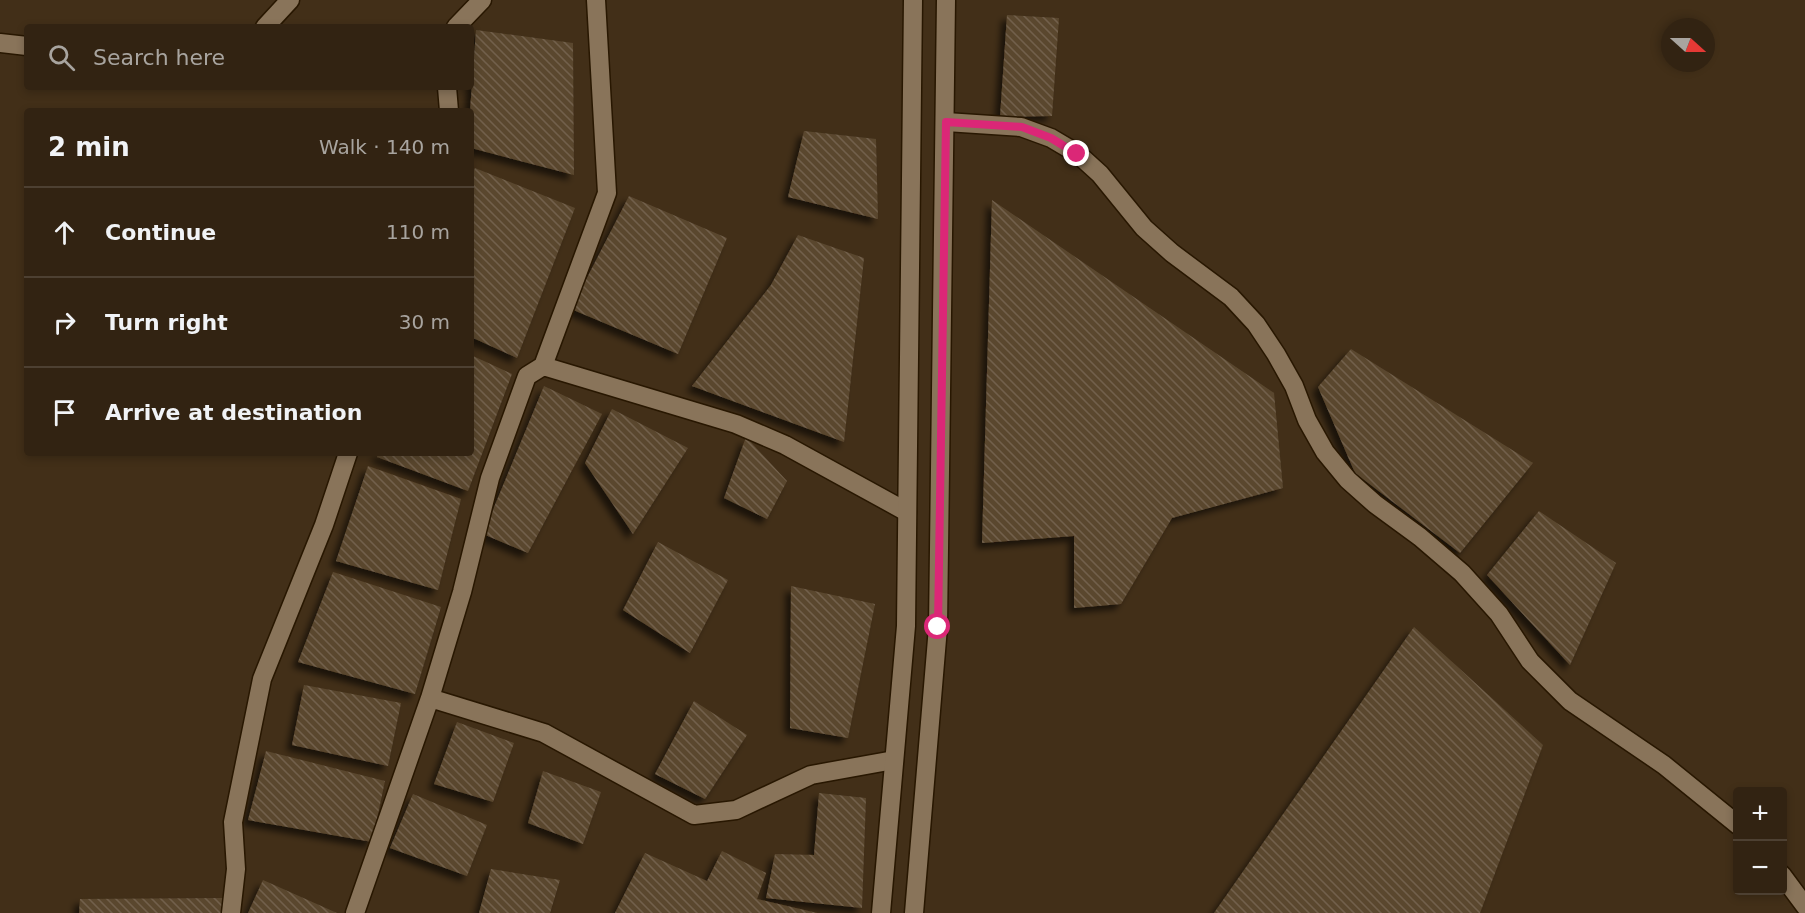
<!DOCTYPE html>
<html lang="en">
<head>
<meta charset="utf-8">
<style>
	body { margin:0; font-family:"DejaVu Sans",sans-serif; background:#3a2b1b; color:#f1f3f6 }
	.controls { position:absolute; right:18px; bottom:18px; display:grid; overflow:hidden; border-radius:6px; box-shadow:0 3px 9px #0003 }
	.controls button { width:54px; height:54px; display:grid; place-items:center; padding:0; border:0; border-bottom:2px solid #4d4032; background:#322312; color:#f1f3f6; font:30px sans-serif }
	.compass { position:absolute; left:1661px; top:18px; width:54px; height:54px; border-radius:50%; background:#322312; box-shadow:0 3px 9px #0003; rotate:111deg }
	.stop { position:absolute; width:18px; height:18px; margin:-14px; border:4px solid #db2777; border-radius:50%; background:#fff }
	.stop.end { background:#db2777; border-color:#fff; box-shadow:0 2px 6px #0008 }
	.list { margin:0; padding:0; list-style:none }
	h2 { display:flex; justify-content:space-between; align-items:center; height:78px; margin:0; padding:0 24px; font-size:26px }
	h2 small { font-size:20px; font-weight:400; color:#a8a49f }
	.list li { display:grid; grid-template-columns:39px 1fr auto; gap:18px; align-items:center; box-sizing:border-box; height:90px; padding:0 24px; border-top:2px solid #4d4032 }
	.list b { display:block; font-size:22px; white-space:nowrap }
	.list em { font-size:20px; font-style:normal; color:#a8a49f }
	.icon { flex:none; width:33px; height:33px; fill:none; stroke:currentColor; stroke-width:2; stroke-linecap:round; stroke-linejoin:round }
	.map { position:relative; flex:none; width:1805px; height:913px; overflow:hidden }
	.search { position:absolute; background:#322312; box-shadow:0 3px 9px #0003; left:24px; top:24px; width:450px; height:66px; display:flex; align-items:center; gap:15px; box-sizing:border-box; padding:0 21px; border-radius:6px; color:#a8a49f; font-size:22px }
	.panel { position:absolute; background:#322312; box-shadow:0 3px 9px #0003; left:24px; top:108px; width:450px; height:348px; border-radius:6px }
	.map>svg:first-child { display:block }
	.building { fill:url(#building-back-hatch); filter:url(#shadow) }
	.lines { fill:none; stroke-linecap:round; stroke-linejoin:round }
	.street-casing { stroke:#281701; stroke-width:21 }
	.secondary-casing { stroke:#281701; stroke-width:21 }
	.street { stroke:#89745a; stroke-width:18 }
	.secondary { stroke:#89745a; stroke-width:18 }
	.route { stroke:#db2777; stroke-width:8 }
</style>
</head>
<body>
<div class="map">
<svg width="1805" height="913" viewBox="0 0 1805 913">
	<defs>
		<pattern id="building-back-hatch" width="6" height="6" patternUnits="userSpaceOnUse" patternTransform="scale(1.5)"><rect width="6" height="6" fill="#5a472f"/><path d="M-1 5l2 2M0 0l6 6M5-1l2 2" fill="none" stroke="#72614c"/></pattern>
		<filter id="shadow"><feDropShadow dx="-5.5" dy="5.5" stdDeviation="3" flood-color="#0009"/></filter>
	</defs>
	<rect width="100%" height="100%" fill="#422f18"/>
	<path class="building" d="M1007 15 1059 18 1052 116 1000 117Z
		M476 30 573 43 574 175 471 148 470 111Z
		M804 131 876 139 878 219 788 197Z
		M475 168 575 208 517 358 471 337V177Z
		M629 196 727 238 678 354 571 309Z
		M992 200 1274 393 1283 488 1172 518 1121 604 1074 608V536L982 543Z
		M798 235 864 258 844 442 692 386 771 285Z
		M1351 349 1533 463 1460 553 1355 473 1318 387Z
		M471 355 512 374 468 491 377 457 378 453H471Z
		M544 386 602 414 528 553 483 534Z
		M612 409 688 448 633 534 585 463Z
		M746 437 787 481 767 519 724 498Z
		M368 466 461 499 438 590 336 561Z
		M1539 511 1616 563 1570 665 1487 575Z
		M658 542 728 580 690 653 623 610Z
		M333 572 441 607 415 694 298 662Z
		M791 586 875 604 848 738 790 728Z
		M1414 627 1543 745 1480 913H1214Z
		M304 685 401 703 388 766 292 745Z
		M694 701 747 735 705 799 655 774Z
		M457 722 514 743 493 802 434 784Z
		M266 751 385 781 372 842 248 820Z
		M543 771 601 792 583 844 528 823Z
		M819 793 866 798 862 908 766 898 775 854 814 855Z
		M413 794 487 825 467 876 390 848Z
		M722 851 766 873 757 899 817 913H615L645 853 707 881Z
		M491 869 560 880 550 913H479Z
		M263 880 337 913H248Z
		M223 898V913H79L80 899Z"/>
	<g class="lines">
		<g class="street-casing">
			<path id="street" d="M265 27 290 0
				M456 27 482 0
				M0 43 27 46
				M447 87 449 111
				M946 122 1021 127 1051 138 1078 154 1100 174 1144 228 1172 253 1231 297 1256 324 1276 354 1294 386 1307 420 1325 452 1348 480 1375 504 1420 537 1462 573 1499 614 1530 661 1570 701 1664 765 1738 825
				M543 366 607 193 596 0
				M430 698 462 592 490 478 527 376 543 366 736 424 785 445 907 512
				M1782 875 1805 906
				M231 913 236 869 233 822 262 679 324 525 348 453
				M355 913 430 698 544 733 694 815 736 810 811 775 894 760"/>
		</g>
		<g class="secondary-casing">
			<path id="secondary" d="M881 913 906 626 913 0
				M914 913 938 627 946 0"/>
		</g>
		<use href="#street" class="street"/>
		<use href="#secondary" class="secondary"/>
	</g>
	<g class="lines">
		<path class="route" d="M938 627 946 122 1022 127 1051 138 1077 154"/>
	</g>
</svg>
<div class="controls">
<button>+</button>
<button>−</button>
</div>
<svg class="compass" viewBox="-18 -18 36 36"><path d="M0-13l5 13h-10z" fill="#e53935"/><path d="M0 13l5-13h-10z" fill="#a8a49f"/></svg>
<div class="stop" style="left:938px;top:627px"></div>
<div class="stop end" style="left:1077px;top:154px"></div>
<div class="search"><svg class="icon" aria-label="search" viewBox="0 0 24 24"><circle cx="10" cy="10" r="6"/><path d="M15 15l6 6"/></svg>Search here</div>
<section class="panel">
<h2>2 min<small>Walk · 140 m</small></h2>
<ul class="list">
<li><svg class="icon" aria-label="ahead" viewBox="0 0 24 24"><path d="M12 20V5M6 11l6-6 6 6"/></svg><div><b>Continue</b></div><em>110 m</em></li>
<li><svg class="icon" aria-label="right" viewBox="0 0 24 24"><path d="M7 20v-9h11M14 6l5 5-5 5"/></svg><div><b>Turn right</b></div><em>30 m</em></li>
<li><svg class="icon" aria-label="arrive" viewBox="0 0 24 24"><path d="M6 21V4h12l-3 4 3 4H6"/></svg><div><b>Arrive at destination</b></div></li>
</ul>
</section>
</div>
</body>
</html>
